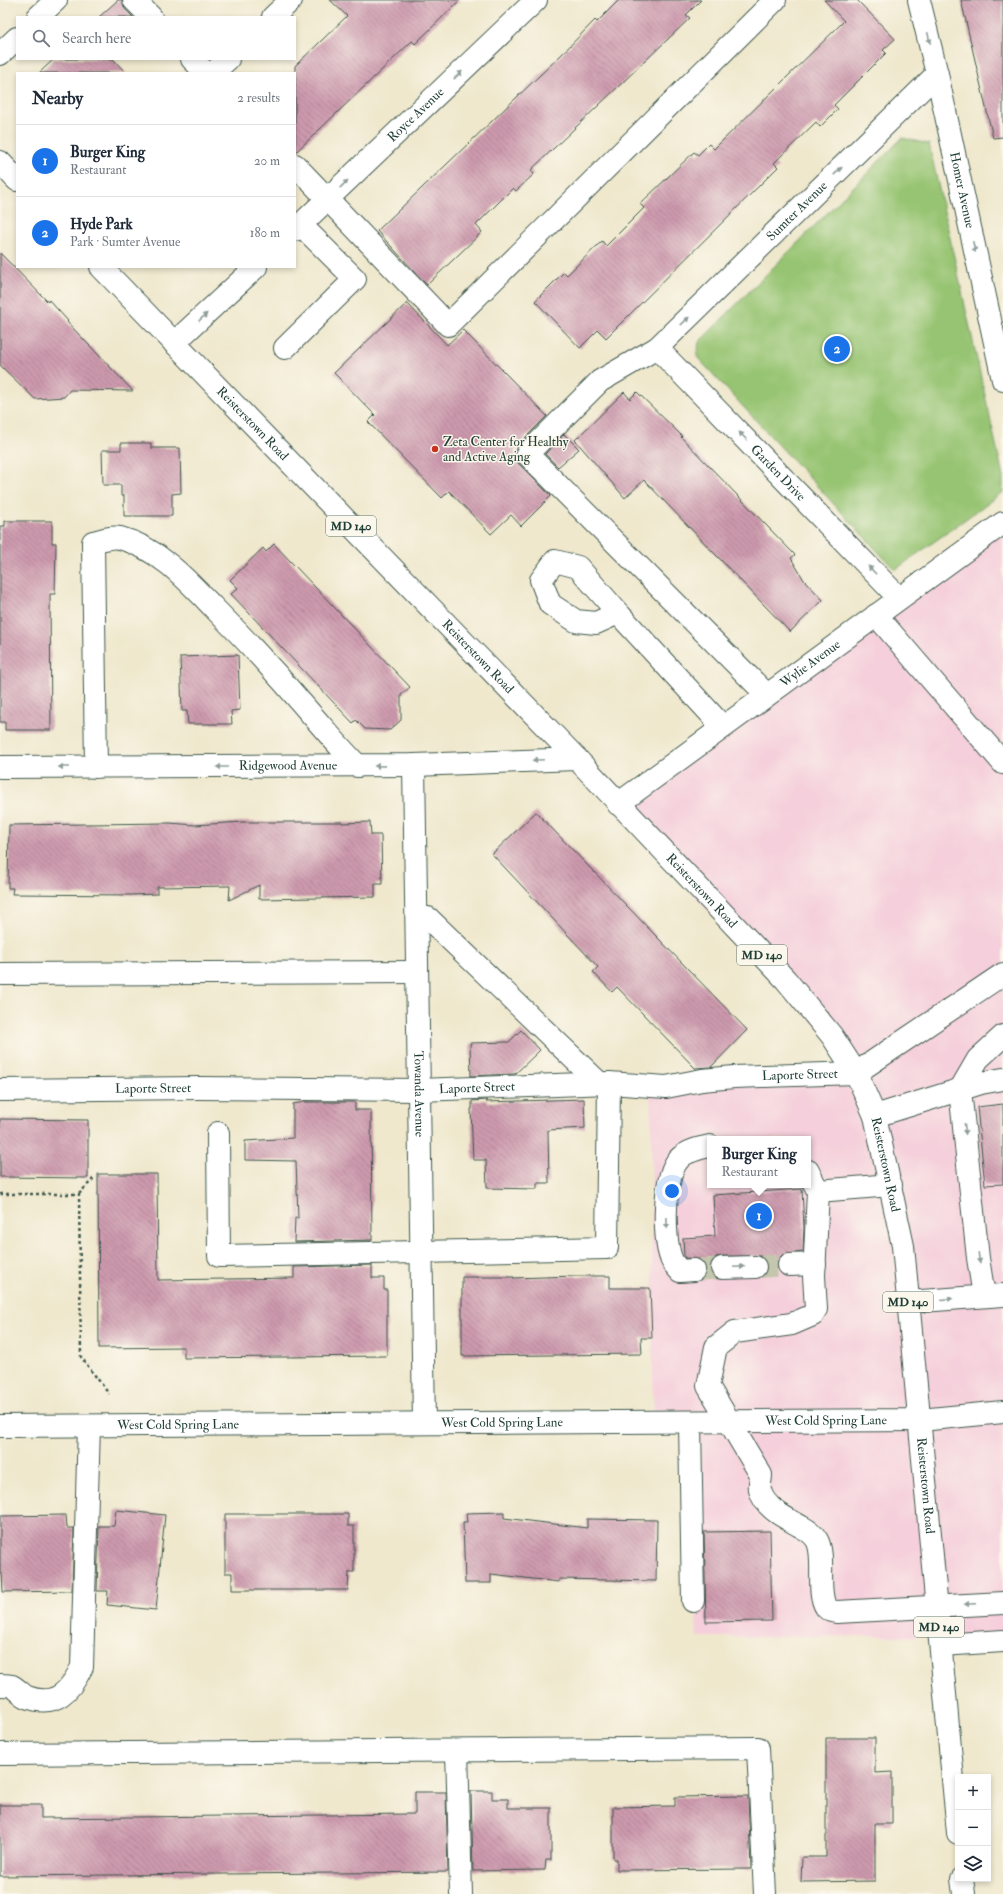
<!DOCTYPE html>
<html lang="en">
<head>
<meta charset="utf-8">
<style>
	body { margin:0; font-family:"IM FELL Double Pica",serif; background:#f2f2f3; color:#1f2937 }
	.controls { position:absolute; right:12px; bottom:12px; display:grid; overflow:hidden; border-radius:0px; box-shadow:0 2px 6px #0003 }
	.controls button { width:36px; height:36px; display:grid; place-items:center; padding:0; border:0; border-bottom:1px solid #e0e1e3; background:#fff; color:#1f2937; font:20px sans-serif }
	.you { position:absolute; left:672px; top:1191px; width:14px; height:14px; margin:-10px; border:3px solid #fff; border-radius:50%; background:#1a73e8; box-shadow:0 0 0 6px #1a73e833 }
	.badge { display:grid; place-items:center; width:26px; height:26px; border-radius:50%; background:#1a73e8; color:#fff; font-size:13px; font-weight:700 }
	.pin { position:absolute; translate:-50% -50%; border:2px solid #fff; box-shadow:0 1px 4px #0006 }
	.popup { position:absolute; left:707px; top:1136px; width:104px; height:52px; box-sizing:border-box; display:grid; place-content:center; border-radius:0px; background:#fff; filter:drop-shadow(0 1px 3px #0005); font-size:13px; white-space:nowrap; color:#747a83 }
	.popup b { font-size:15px; color:#1f2937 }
	.popup::after { content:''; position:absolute; left:50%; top:100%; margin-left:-8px; border:8px solid transparent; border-top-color:#fff }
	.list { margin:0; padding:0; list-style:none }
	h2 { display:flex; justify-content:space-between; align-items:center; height:52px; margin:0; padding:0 16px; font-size:17px }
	h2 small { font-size:13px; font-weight:400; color:#747a83 }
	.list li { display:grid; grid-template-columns:26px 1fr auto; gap:12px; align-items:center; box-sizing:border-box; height:72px; padding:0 16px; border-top:1px solid #e0e1e3 }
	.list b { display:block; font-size:15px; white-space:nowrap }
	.list p { margin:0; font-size:13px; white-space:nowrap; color:#747a83 }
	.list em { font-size:13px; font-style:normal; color:#747a83 }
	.icon { flex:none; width:22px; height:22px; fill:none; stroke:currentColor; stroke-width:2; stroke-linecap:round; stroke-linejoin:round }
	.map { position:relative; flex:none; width:1003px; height:1894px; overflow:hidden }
	.search { position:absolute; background:#fff; box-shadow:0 2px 6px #0003; left:16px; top:16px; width:280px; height:44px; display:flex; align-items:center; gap:10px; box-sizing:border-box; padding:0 14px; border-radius:0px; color:#747a83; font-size:15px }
	.panel { position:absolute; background:#fff; box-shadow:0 2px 6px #0003; left:16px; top:72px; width:280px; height:196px; border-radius:0px }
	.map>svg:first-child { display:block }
	.built { fill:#f5cfdb; fill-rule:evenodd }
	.green { fill:#97c472; stroke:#5b8053 }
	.building { fill:url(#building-back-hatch) }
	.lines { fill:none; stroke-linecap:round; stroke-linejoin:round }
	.minor-tunnel { stroke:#c5c6ae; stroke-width:22; stroke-dasharray:22 11; stroke-linecap:butt }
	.minor-casing { stroke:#3e574b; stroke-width:24 }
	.major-casing { stroke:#3e574b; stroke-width:24 }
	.path { stroke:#3e574b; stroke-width:2.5; stroke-dasharray:3 3; stroke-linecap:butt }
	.minor { stroke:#fff; stroke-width:22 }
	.major { stroke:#fff; stroke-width:22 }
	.oneway { fill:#8f9e9a }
	.poi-dot { fill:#c8321e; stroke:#fbf7ec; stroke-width:1.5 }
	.labels { text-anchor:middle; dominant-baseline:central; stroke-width:3; stroke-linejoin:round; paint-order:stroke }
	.shield { fill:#fbf7ec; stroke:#61756b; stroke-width:1 }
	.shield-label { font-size:12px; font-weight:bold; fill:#1f3d34 }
	.street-label { font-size:13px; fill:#1f3d34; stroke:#fbf7ec }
	.poi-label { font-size:13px; fill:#1f3d34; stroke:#fbf7ec; text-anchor:start }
</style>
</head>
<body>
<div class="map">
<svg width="1003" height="1894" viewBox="0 0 1003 1894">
	<defs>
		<pattern id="building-back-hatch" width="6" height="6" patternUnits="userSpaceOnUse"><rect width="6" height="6" fill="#cd99ad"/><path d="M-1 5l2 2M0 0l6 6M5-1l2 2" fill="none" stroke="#a67e8e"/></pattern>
	</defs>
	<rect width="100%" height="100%" fill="#fbf7ec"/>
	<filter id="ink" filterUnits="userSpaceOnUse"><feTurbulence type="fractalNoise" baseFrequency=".025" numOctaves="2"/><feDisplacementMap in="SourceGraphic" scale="8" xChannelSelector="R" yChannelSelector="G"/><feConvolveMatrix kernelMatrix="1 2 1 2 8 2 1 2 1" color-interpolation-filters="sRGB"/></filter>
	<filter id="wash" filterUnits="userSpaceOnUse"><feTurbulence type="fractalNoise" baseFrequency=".012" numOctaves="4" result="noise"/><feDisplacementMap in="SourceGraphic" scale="16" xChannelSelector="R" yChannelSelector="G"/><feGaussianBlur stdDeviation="0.9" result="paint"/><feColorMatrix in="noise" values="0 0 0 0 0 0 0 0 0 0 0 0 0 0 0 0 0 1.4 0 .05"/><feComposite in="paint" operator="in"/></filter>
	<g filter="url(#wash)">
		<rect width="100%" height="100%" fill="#efe8cd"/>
		<path class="built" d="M1003 523V1644L936 1636 697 1637 690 1435 654 1425 653 1388 651 1106 649 1085 865 1078 614 810ZM710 1139H808V1185H710Z"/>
		<path class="green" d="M902 138 929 144 1003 476V492L895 570 697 357 699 342Z"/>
		<g id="blocks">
			<path class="building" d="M118 0H122L125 9 133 17H99Z
				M330 0H460L415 44 412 41 295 153V66L347 16Z
				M619 0H701L686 15 690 18 531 170 534 174 516 191 513 188 476 225 482 232 427 285 377 231 561 55 595 20 597 22Z
				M824 0H857L895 39 883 50 886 53 834 105 838 109 820 127 816 122 774 163 778 167 606 338 598 330 580 348 535 301 564 272 567 275 602 241 606 246 644 208 640 204 694 152 698 155 709 144 714 149 844 21Z
				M961 0H1003V137L993 138Z
				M54 59H113L126 73H39Z
				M0 253 48 302 49 300 68 321 67 322 133 391 70 390 64 397 35 399 0 365Z
				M407 303 447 345 463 330 547 416 518 445 515 451V458L518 463 551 496 521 526 511 515 491 534 449 491 442 498 368 422 375 415 334 373Z
				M624 392 630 399 637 392 682 436 681 437 795 555 791 558 804 580 823 600 790 632 644 480 625 498 575 440Z
				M564 434 579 449 558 467 545 454Z
				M121 443H151V448H180L181 493 172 494V516H124V496H121V485H103L102 450H121Z
				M5 521H52V543H56L55 594H50L51 730H5V722H0V526H5Z
				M274 544 410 687 401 695V720L390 730 365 729 356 720 353 723 231 594 238 588 230 580 263 548 266 552Z
				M238 655 240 710 231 711 232 724H188L187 711H182L180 657Z
				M536 812 747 1030 711 1067 695 1068 617 987 612 992 593 972 598 967 492 854Z
				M242 822H342V823L370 822 371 835H381L382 884H375V897L259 899V885L229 900 230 886 157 887V894L131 895 12 894 13 888H8L9 825 170 823 195 825Z
				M521 1030 540 1050 515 1074 471 1076 470 1043 509 1042Z
				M584 1099 585 1128 548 1130 549 1183H537V1189L487 1188 486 1160H473L471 1109H472V1101L488 1100 486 1102Z
				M305 1102H355V1110H371L372 1240 294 1242 295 1218H298L296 1161 245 1160V1141L293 1138V1104Z
				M1003 1104V1184L985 1185 977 1107Z
				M0 1119 88 1120V1178L0 1177Z
				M98 1174H157L158 1280 294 1278V1267L372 1265V1278H384V1290H387V1356L184 1358V1347L99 1348Z
				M802 1189 804 1228 803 1252 782 1255 778 1260 777 1269H767L766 1261 761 1256H722L716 1257 711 1262 710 1268 711 1273H706L705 1263 700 1259 685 1258 684 1256 683 1238 715 1236 713 1195Z
				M576 1276H610V1288H650L652 1338H641L642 1354 462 1356V1277H514L513 1278Z
				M116 1510 165 1515 156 1610 107 1605 108 1591H97L99 1526H114Z
				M504 1512V1518L587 1528V1519L657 1520 656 1581 559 1579V1582L491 1574V1583H465L463 1522H467L466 1513Z
				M225 1514H348V1526H354V1572H349L348 1590H232V1573H225Z
				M66 1515 67 1528H74L72 1591 3 1592 2 1573H0V1516Z
				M770 1531 772 1621 706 1622 704 1532Z
				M826 1738H875V1773L892 1772V1824H875V1881L801 1882 802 1857H826Z
				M471 1791H492V1799H508V1808H551V1860H546L545 1870 473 1871Z
				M415 1792H446L448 1872 0 1876V1805H41V1818L415 1814Z
				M748 1796 751 1869 617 1870V1859H613V1807L675 1806V1797Z"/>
		</g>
	</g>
	<g filter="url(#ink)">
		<use href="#blocks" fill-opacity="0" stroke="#3e574b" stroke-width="1"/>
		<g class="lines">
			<path class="minor-tunnel" d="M755 1267 789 1265
				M694 1270 722 1268"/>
			<g class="minor-casing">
				<g id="minor">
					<path d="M134 0 151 17"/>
					<path id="s1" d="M919 0 937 74 1003 380"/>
					<path d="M38 17 56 0"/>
					<path d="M273 17 291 0"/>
					<path d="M0 54 17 38"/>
					<path d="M192 59 206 73"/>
					<path d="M213 73 228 59"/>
					<path d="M295 165 448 325 775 0"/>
					<path id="s2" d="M295 230 536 0"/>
					<path d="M174 343 256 267"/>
					<path d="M285 348 355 279 301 225"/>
					<path id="s3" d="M657 348 899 598"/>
					<path d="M618 613 596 623 576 621 550 604 541 580 555 561 578 567 618 613 723 727"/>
					<path d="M876 615 1003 763"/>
					<path id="s4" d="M767 695 527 454 600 381 657 348 937 74"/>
					<path id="s5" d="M414 765 424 1423"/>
					<path id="s6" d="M0 767 414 765 577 759"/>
					<path d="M96 767 93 542C101 540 112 536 120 538 158 548 187 580 213 607 247 641 280 677 311 714 327 732 341 749 358 766"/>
					<path id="s7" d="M618 804 1003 523"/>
					<path d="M428 918 599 1083"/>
					<path d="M0 974 417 972"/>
					<path id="s8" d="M0 1090 199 1088 419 1090 609 1083 666 1087 702 1080 734 1077 856 1073 1003 974"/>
					<path d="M875 1116 981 1083 1003 1079"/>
					<path d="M218 1133 219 1256 607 1248 609 1083"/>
					<path d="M808 1171 818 1191"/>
					<path d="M891 1185 818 1191 814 1276 816 1309 813 1315 792 1324 735 1332 716 1347 708 1386 761 1475C761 1479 759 1485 760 1490 764 1508 786 1518 800 1526 807 1530 813 1533 817 1540 826 1556 816 1592 826 1607 828 1611 833 1611 837 1612L1003 1603"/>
					<path d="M789 1265 815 1264"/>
					<path d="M722 1268 755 1267"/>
					<path d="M694 1270 680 1271C677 1267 672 1263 671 1258 663 1238 663 1176 679 1159 686 1151 700 1148 710 1146"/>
					<path d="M984 1296 978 1258 960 1090 978 1059 1003 1036"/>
					<path d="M908 1302 1003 1295"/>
					<path d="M690 1423 693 1601"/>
					<path d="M941 1645 1003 1641"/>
					<path d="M0 1685C4 1685 9 1685 12 1686 18 1689 22 1695 27 1697 56 1708 70 1691 82 1667L89 1426"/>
					<path d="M457 1751 461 1894"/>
					<path d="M0 1754 758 1748 765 1894"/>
				</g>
			</g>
			<g class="major-casing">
				<g id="major">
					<path d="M0 162 17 180"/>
					<path id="s9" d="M101 267 577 759 786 980 832 1036 856 1073 875 1116 903 1246 958 1833"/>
					<path id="s10" d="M0 1426 920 1420 1003 1412"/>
					<path d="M962 1879 964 1894"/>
				</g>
			</g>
			<path class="path" d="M0 1194H79L81 1357 109 1394
				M79 1194 95 1177"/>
			<use href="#minor" class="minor"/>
			<use href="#major" class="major"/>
		</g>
		<defs><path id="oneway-solid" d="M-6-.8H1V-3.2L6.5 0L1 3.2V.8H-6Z"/></defs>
		<g class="oneway">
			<use href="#oneway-solid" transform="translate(929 38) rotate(76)"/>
			<use href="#oneway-solid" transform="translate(458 75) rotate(-44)"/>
			<use href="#oneway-solid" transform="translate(838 171) rotate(-44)"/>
			<use href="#oneway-solid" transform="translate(344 184) rotate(-44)"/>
			<use href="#oneway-solid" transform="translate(974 247) rotate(78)"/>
			<use href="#oneway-solid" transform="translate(203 317) rotate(-43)"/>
			<use href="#oneway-solid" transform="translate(685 321) rotate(-44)"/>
			<use href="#oneway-solid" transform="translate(743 436) rotate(-134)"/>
			<use href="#oneway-solid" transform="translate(872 570) rotate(-134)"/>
			<use href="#oneway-solid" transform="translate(538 760) rotate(178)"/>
			<use href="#oneway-solid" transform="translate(380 766) rotate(179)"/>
			<use href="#oneway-solid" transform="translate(64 767) rotate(180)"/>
			<use href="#oneway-solid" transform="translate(222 767) rotate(180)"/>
			<use href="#oneway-solid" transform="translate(965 1129) rotate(84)"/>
			<use href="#oneway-solid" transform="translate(667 1223) rotate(89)"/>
			<use href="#oneway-solid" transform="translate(979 1258) rotate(82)"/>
			<use href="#oneway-solid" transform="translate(739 1267) rotate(-2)"/>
			<use href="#oneway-solid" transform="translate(947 1299) rotate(-5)"/>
			<use href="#oneway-solid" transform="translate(970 1604) rotate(178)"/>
		</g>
	</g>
	<circle class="poi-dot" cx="435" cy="449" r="4"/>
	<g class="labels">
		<g class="shield">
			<rect x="326" y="516" width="50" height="20" rx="3"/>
			<rect x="737" y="945" width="50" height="20" rx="3"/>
			<rect x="883" y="1292" width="50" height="20" rx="3"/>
			<rect x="914" y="1617" width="50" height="20" rx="3"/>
		</g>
		<g class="shield-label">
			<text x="351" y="526">MD 140</text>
			<text x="762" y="955">MD 140</text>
			<text x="908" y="1302">MD 140</text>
			<text x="939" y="1627">MD 140</text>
		</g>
		<g class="street-label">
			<text stroke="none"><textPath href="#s2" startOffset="167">Royce Avenue</textPath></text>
			<text stroke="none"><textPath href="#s1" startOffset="195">Homer Avenue</textPath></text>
			<text stroke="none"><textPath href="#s4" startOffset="705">Sumter Avenue</textPath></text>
			<text stroke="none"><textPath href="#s9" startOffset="218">Reisterstown Road</textPath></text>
			<text stroke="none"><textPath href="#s3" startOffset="174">Garden Drive</textPath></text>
			<text stroke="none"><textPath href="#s9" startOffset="542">Reisterstown Road</textPath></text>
			<text stroke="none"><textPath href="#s7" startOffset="238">Wylie Avenue</textPath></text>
			<text stroke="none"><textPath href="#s6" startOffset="288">Ridgewood Avenue</textPath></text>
			<text stroke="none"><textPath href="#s9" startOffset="866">Reisterstown Road</textPath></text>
			<text stroke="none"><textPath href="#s8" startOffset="801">Laporte Street</textPath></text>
			<text stroke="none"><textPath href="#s8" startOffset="477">Laporte Street</textPath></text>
			<text stroke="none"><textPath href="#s8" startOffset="153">Laporte Street</textPath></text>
			<text stroke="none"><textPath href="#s5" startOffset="329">Towanda Avenue</textPath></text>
			<text stroke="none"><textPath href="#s9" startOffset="1202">Reisterstown Road</textPath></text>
			<text stroke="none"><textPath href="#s10" startOffset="826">West Cold Spring Lane</textPath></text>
			<text stroke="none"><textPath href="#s10" startOffset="502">West Cold Spring Lane</textPath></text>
			<text stroke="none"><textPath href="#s10" startOffset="178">West Cold Spring Lane</textPath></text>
			<text stroke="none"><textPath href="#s9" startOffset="1526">Reisterstown Road</textPath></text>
		</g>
		<g class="poi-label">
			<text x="443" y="442">Zeta Center for Healthy<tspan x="443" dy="15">and Active Aging</tspan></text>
		</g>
	</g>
</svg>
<div class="controls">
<button>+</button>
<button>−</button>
<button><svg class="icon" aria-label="layers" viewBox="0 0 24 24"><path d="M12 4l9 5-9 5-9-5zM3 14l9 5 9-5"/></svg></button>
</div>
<div class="you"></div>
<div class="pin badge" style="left:759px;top:1216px">1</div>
<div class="popup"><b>Burger King</b>Restaurant</div>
<div class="pin badge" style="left:837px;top:349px">2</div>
<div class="search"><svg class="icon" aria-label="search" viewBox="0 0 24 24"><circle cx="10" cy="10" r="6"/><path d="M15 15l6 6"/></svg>Search here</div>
<section class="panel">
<h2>Nearby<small>2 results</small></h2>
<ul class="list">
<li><span class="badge">1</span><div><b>Burger King</b><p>Restaurant</p></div><em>20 m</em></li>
<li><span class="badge">2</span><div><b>Hyde Park</b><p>Park · Sumter Avenue</p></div><em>180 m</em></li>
</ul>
</section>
</div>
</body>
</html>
